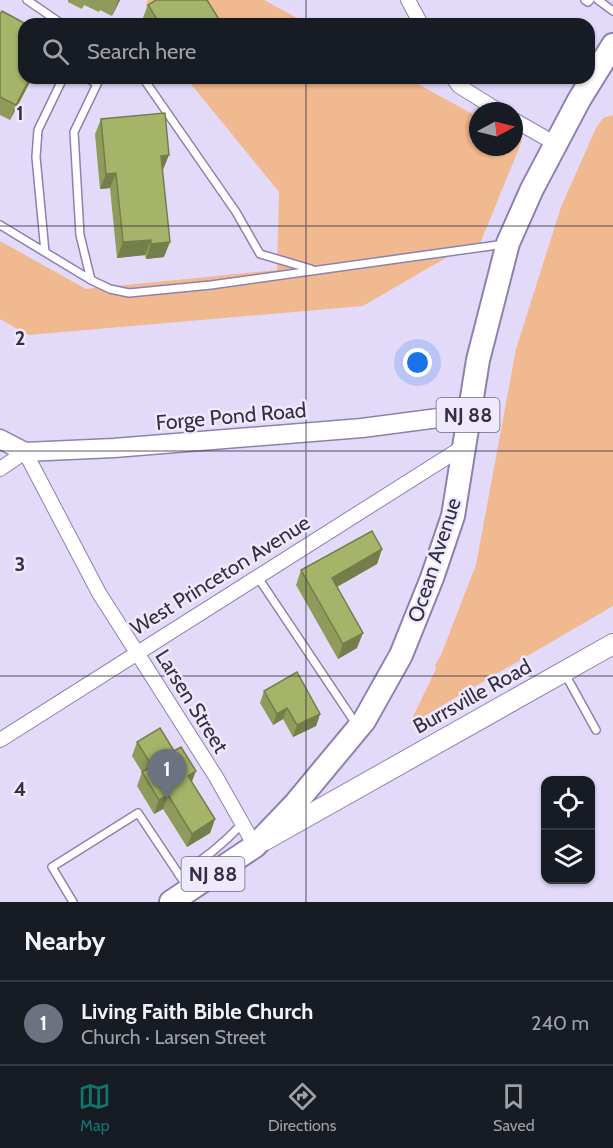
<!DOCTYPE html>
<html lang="en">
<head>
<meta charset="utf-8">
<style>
	body { margin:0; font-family:Cabin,sans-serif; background:#242831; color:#f1f3f6 }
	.controls { position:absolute; right:18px; bottom:18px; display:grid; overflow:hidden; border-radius:12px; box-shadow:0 2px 4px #0004 }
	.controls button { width:54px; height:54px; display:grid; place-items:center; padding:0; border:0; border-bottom:2px solid #363941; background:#171b24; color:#f1f3f6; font:30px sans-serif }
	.compass { position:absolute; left:469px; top:102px; width:54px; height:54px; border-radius:50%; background:#171b24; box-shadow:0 2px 4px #0004; rotate:83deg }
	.you { position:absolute; left:418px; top:363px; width:21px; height:21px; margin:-15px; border:4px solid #fff; border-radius:50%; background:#1a73e8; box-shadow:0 0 0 9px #1a73e833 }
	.badge { display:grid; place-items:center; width:39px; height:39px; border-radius:50%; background:#0f766e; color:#fff; font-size:20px; font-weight:700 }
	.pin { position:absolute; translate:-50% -50px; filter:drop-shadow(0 2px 3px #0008) }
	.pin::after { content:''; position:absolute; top:32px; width:21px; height:18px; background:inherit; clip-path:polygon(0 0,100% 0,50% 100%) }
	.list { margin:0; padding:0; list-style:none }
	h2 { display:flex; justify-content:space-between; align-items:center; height:78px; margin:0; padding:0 24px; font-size:26px }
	h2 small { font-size:20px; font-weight:400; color:#9ea1a6 }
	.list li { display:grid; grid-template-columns:39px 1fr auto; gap:18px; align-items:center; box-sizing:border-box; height:84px; padding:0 24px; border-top:2px solid #363941 }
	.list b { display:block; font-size:22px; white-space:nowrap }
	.list p { margin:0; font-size:20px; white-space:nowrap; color:#9ea1a6 }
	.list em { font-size:20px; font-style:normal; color:#9ea1a6 }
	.icon { flex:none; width:33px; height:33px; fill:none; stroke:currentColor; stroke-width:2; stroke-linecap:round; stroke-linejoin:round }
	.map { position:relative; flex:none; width:613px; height:902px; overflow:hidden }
	.search { position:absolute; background:#171b24; box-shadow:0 2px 4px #0004; left:18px; right:18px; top:18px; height:66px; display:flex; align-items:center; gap:15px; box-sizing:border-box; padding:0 21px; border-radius:18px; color:#9ea1a6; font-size:22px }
	.sheet { height:162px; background:#171b24 }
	nav { display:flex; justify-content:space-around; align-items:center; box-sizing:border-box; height:84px; border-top:2px solid #363941; background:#171b24; font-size:16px; color:#9ea1a6 }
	nav a { display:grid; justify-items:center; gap:3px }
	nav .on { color:#0f766e }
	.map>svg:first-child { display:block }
	.green { fill:#f1b98f }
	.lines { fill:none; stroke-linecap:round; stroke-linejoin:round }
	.service-casing { stroke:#8e80af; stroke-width:10 }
	.minor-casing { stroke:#8e80af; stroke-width:16 }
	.tertiary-casing { stroke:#8e80af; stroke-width:21 }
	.secondary-casing { stroke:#8e80af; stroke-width:22 }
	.primary-casing { stroke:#8e80af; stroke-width:26 }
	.service { stroke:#fff; stroke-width:7 }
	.minor { stroke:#fff; stroke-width:14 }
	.tertiary { stroke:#fff; stroke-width:18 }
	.secondary { stroke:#fff; stroke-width:20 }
	.primary { stroke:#fff; stroke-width:22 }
	.wall { fill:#8e9b5a }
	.shaded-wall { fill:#747e4a }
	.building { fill:#a5b469; stroke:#747e4a; stroke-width:1.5 }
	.grid { fill:none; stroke:#352f43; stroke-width:1.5; stroke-opacity:0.55 }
	.labels { text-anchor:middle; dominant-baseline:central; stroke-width:5; stroke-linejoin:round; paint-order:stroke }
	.shield { fill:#efe9fe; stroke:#6d677b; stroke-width:1.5 }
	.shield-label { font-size:20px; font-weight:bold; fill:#352f43 }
	.street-label { font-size:21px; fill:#352f43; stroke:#efe9fe }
	.grid-label { font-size:20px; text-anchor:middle; font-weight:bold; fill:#352f43; stroke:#efe9fe; stroke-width:5; stroke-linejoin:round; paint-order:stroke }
</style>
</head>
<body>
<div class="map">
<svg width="613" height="902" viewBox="0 0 613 902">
	<rect width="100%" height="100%" fill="#e3dafa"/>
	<path class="green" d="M147 0H264L308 24H144Z
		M186 78H407L478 117V147H514V136L522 141 477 251 456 252 363 306 28 335 0 319V241L86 289 277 270 279 192Z
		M613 115V606L409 725 436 669 435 665 441 655 476 565 516 349 561 207 596 128 603 118Z"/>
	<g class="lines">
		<g class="service-casing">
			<path id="service" d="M27 0 62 24
				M585 0 588 2 590 0
				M598 0 613 11
				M87 78 97 84
				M143 78 236 212 260 254 311 269
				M0 225 91 280 110 289 129 293 211 285 505 244
				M45 252 36 157 38 130 63 78
				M91 280 80 235 74 132 100 78
				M257 576 356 724
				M565 674 596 730
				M179 875C204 860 223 844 242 824
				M73 902 52 867 138 813 188 888"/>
		</g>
		<g class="minor-casing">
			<path id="minor" d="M408 0 421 24
				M453 78 459 86 499 111
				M514 120 556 144
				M0 469 25 452 99 593 216 777 255 846
				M0 740 463 447"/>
		</g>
		<g class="tertiary-casing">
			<path id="tertiary" d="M0 439 25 452 114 448 362 428 469 414"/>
		</g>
		<g class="secondary-casing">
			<path id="secondary" d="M265 840 613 644"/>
		</g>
		<g class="primary-casing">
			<path id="primary" d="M171 902 255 846 295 804 364 721 401 655 432 578 453 516 478 360 508 243 532 189 579 100 613 45"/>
		</g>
		<use href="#service" class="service"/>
		<use href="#minor" class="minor"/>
		<use href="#tertiary" class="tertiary"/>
		<use href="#secondary" class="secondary"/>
		<use href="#primary" class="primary"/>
	</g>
	<path class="wall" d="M68 0H120L112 16 100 10 99 12 84 5 82 9 68 2Z
		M148 5 222 24H145L142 20Z
		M0 14 24 78H32L10 120 0 115Z
		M101 119 163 170 164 257 146 259 145 255 117 258 110 188 100 189 95 134Z
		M382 549 377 564 337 587 357 648 338 659 296 585 301 570Z
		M264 691 320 714 316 726 293 737 283 719 273 725 260 703Z
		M137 742 192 783 215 819 210 833 187 847 163 809 154 814 137 786 142 772 132 756Z"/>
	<path class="shaded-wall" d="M118 0H120L112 16 118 1Z
		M30 78H32L10 120 16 105Z
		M169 155 163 170 156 171 161 156Z
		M116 173 110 188 100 189 106 174Z
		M151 240 145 255 117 258 123 242Z
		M170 242 164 257 146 259 151 244Z
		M382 549 377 564 326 593 332 578Z
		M363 633 357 648 338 659 343 644Z
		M287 708 283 719 273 725 277 714Z
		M320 714 316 726 293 737 297 725Z
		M196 771 191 784 188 776Z
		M168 795 163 809 154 814 159 800Z
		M215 819 210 833 187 847 192 834Z"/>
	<path class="building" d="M156 0H207L222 24H160L148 5Z
		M2 11 26 24H24V78H30L16 105 0 97V14Z
		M552 19 560 24H549Z
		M165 113 169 155 161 156 170 242 151 244V240L123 242 116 173 106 174 101 119Z
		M372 531 382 549 332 578 363 633 343 644 301 570Z
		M297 672 320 714 297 725 287 708 277 714 264 691Z
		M160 728 174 751 181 747 196 771 188 776 215 819 192 834 168 795 159 800 142 772 152 766 137 742Z"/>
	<path class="grid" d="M306 0V24M306 78V902M0 226H613M0 451H613M0 676H613"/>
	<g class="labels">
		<g class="shield">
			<rect x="436.5" y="398" width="63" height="34" rx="4.5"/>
			<rect x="181.5" y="857" width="63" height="34" rx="4.5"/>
		</g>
		<g class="shield-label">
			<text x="468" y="415">NJ 88</text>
			<text x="213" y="874">NJ 88</text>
		</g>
		<g class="street-label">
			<text transform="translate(231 416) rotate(-5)">Forge Pond Road</text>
			<text transform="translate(434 560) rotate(-72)">Ocean Avenue</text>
			<text transform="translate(220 575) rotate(-32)">West Princeton Avenue</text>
			<text transform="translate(472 696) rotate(-29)">Burrsville Road</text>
			<text transform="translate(192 701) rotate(58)">Larsen Street</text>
		</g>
	</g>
	<g class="grid-label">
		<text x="20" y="120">1</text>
		<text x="20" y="345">2</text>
		<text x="20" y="571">3</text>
		<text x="20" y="796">4</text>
	</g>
</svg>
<div class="controls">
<button><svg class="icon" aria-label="locate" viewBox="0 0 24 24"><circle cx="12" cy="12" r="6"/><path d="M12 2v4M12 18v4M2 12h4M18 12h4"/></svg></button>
<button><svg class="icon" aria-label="layers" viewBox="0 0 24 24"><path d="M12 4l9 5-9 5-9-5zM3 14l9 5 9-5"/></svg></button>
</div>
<svg class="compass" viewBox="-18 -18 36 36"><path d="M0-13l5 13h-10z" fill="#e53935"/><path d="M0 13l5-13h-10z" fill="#9ea1a6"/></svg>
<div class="you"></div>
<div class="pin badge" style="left:167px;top:799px;background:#6b7280">1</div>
<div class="search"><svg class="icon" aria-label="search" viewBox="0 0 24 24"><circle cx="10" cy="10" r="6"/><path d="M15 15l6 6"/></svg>Search here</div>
</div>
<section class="sheet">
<h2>Nearby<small></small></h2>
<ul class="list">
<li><span class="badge" style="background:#6b7280">1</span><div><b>Living Faith Bible Church</b><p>Church · Larsen Street</p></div><em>240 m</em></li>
</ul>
</section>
<nav>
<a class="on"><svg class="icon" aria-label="map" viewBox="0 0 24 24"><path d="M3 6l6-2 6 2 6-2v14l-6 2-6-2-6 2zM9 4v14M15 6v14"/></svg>Map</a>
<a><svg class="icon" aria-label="directions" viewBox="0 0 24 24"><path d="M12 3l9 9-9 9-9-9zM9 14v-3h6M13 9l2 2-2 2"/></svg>Directions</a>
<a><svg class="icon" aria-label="saved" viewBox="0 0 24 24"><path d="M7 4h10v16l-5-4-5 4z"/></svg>Saved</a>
</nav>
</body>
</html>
